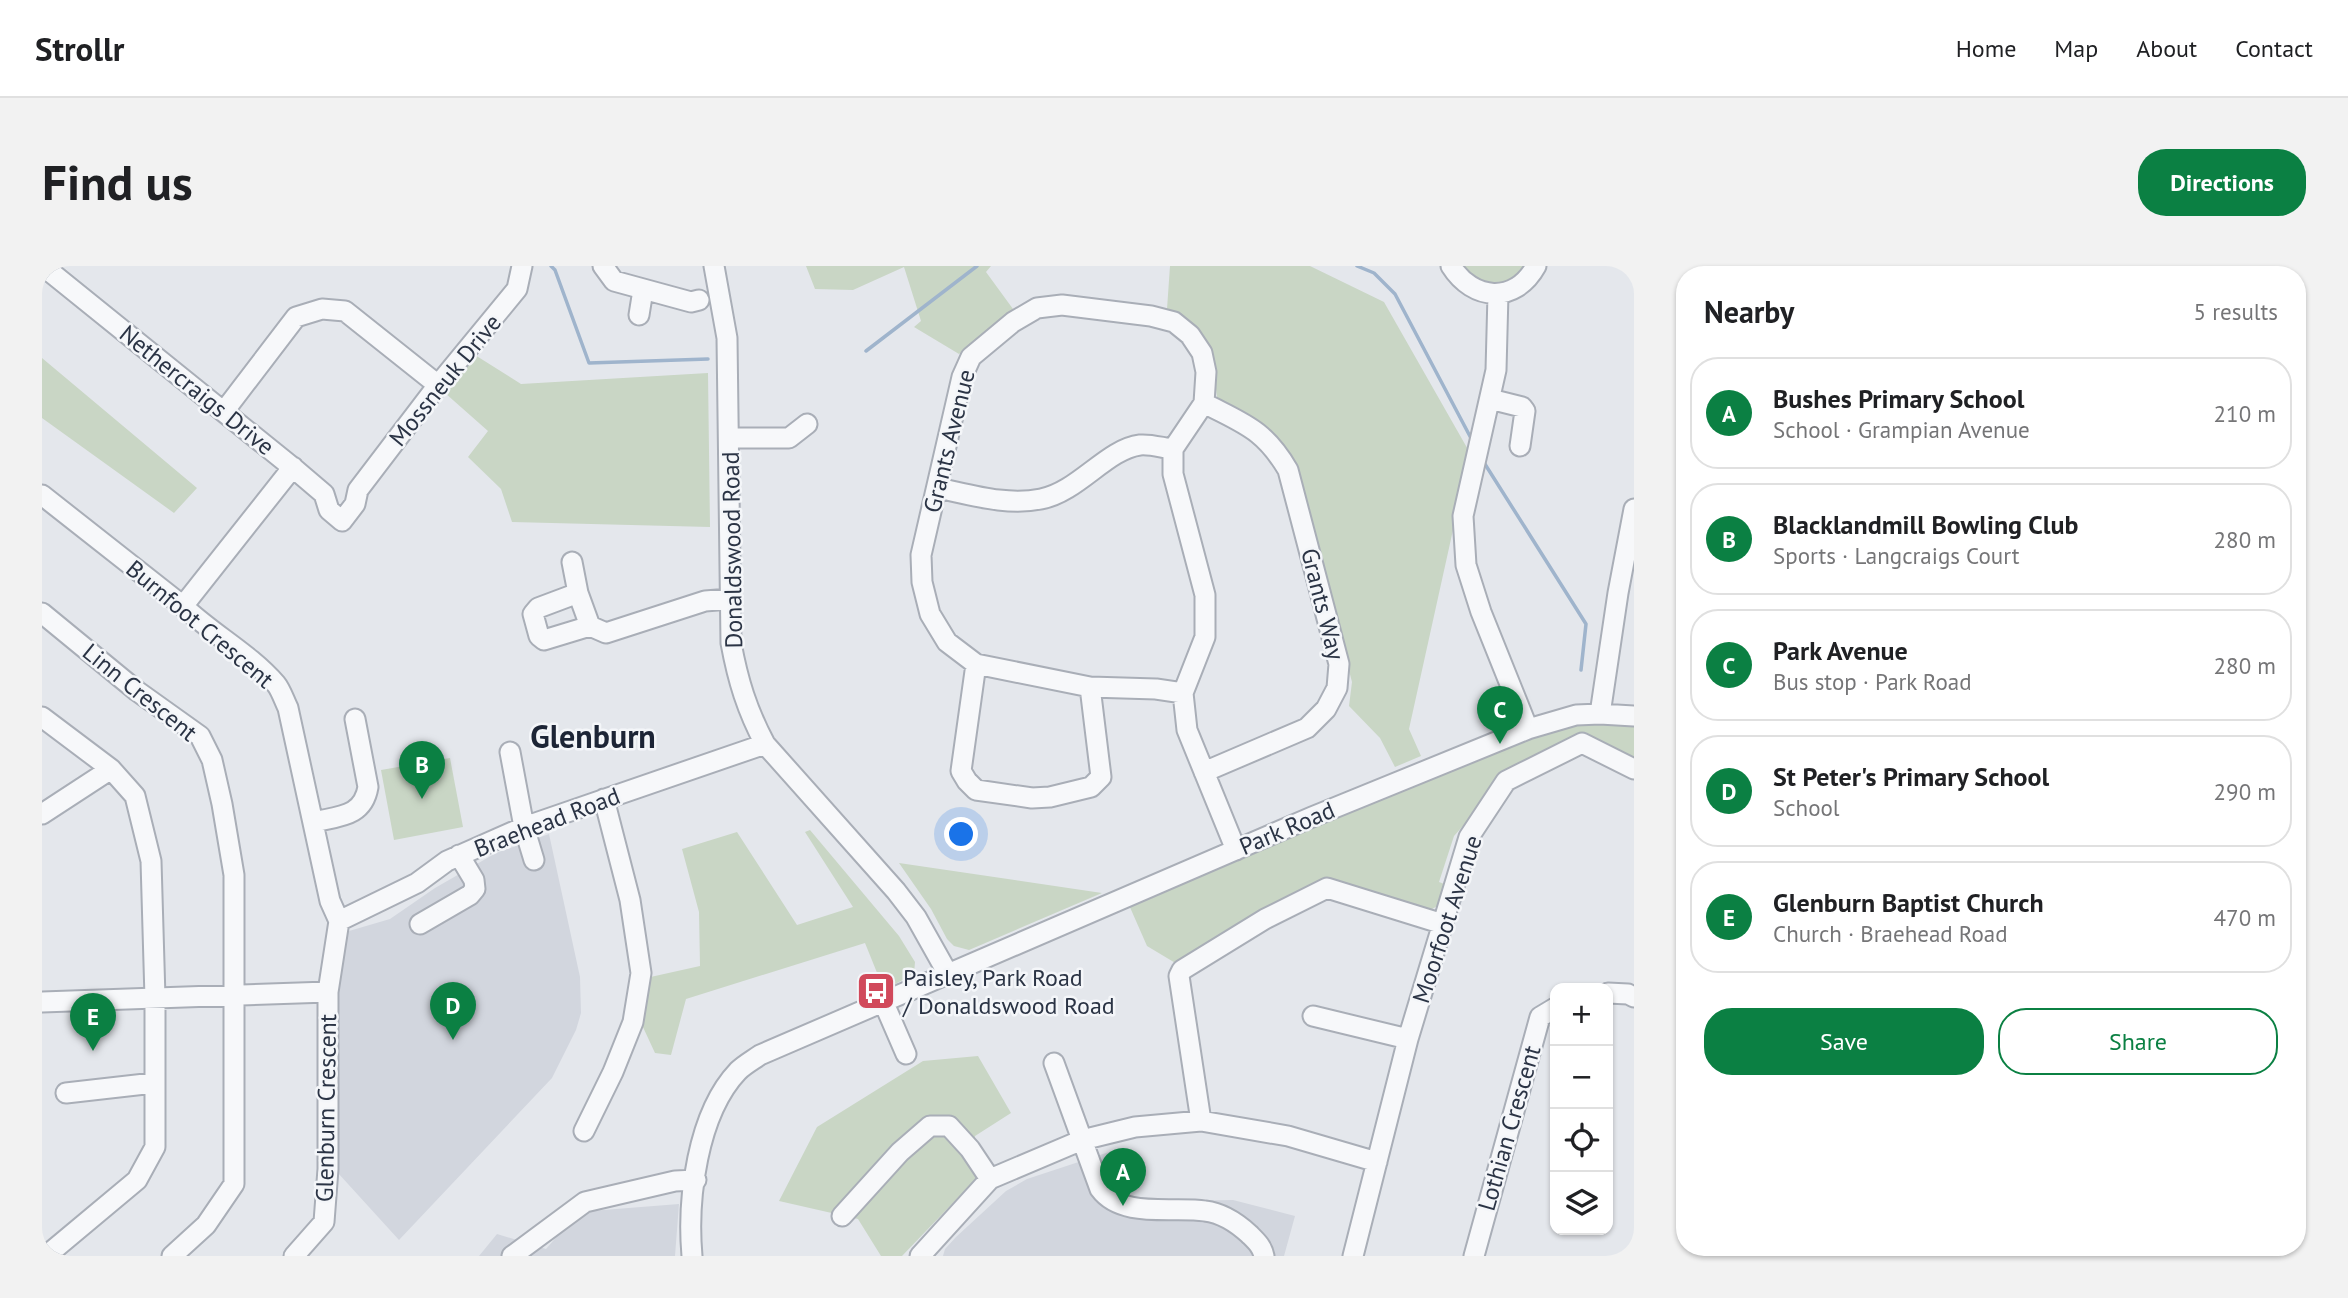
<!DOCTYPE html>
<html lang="en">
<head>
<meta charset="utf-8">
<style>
	body { margin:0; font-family:"PT Sans",sans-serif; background:#f2f2f2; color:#202124 }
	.controls { position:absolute; right:21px; bottom:21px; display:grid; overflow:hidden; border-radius:14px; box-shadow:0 2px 5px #0004 }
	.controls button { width:63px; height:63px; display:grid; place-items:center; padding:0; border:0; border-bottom:2px solid #e0e0e0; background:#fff; color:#202124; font:35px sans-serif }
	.you { position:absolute; left:920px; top:569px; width:24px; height:24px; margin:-18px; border:5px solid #fff; border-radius:50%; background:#1a73e8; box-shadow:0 0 0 10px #1a73e833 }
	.badge { display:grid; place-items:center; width:46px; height:46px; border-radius:50%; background:#0b8043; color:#fff; font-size:23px; font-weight:700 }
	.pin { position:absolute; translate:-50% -58px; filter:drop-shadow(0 2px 4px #0008) }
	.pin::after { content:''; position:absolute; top:37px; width:24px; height:21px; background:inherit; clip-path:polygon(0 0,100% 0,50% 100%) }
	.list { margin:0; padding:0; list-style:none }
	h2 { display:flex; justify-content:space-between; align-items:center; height:91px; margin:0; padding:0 28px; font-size:30px }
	h2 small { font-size:23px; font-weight:400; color:#757577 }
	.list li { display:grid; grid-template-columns:46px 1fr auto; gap:21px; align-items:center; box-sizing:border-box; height:112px; margin:0 14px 14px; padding:0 14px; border:2px solid #e0e0e0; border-radius:28px }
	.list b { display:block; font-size:26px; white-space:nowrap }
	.list p { margin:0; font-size:23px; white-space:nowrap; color:#757577 }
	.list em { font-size:23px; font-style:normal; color:#757577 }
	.actions { display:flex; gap:14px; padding:21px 28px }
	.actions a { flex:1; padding:16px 0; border:2px solid #0b8043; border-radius:28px; text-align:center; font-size:24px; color:#0b8043 }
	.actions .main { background:#0b8043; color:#fff }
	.icon { flex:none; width:38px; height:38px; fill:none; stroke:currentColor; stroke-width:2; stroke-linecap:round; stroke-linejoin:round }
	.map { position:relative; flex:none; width:1592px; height:990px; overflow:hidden; border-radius:28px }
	header { display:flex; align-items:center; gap:42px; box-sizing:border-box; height:98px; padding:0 35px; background:#fff; border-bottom:2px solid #e0e0e0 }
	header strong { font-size:33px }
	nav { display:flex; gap:38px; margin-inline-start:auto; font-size:24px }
	.intro { display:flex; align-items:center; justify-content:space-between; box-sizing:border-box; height:168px; padding:0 42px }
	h1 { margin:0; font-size:49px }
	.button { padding:18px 32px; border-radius:28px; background:#0b8043; color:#fff; font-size:24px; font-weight:700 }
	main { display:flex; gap:42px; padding:0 42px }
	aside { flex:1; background:#fff; border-radius:28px; box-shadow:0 2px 5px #0004 }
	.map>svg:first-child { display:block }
	.built { fill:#d2d6de }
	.green { fill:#c9d6c5 }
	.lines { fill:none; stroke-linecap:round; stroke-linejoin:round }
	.stream { stroke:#9fb4cc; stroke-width:3.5 }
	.minor-casing { stroke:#a9aeb7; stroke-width:23 }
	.minor { stroke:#f7f8fa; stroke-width:19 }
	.labels { text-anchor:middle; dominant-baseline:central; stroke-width:5; stroke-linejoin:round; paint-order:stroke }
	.street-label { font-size:24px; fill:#2b3445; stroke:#f4f6f9 }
	.poi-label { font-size:24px; fill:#2b3445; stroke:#f4f6f9; text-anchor:start }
	.district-label { font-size:32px; font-weight:bold; fill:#1d2536; stroke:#f4f6f9 }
</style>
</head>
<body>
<header>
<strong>Strollr</strong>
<nav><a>Home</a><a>Map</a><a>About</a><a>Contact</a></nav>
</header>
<div class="intro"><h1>Find us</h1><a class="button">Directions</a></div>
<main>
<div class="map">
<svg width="1592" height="990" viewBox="0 0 1592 990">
	<rect width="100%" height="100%" fill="#e4e7ec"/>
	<path class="built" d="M507 568 538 711 539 747 534 764 510 812 357 974 296 907 293 761 301 670 307 665 348 653 393 622 454 587Z
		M1070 885 1081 936 1191 934 1253 950 1242 990H901L903 983 914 971 964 925 985 913Z
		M637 938 633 990H437L455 968 504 983 536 946Z"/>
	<path class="green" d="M764 0H949L944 6 971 43 917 88 872 61 879 55 862 1 811 24 773 23Z
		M1128 0H1268L1342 36 1428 187 1367 463 1379 490 1353 501 1338 472 1307 440 1310 416 1255 205C1233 159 1220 156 1176 135 1173 124 1174 113 1173 101 1169 72 1149 55 1125 43Z
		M1417 0H1485L1465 18 1441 19Z
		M433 89 479 118 666 107 668 261 470 256 459 223 426 191 446 165 403 127Z
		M0 92 155 222 132 247 0 152Z
		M1558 453 1592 460V494L1545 471 1475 499 1412 570 1397 616 1405 619 1401 637 1390 643 1375 642 1281 616 1135 698 1105 680 1087 639 1277 559 1432 490 1523 457Z
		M408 492 421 561 352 574 339 504Z
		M768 564 857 670 873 696 872 708 842 724 823 677 644 733 629 789 613 787 600 759 604 712 658 700 657 646 640 583 695 566 755 659 811 641 763 566Z
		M857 597 1060 627 927 684 912 680 905 673 889 643Z
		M936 790 969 847 933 870 934 913 860 990H839L816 953 737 935 775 861 881 795Z"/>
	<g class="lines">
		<path class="stream" d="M509 0 513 4 547 97 666 93
			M1315 0 1332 7 1353 28 1431 176
			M824 85 935 0
			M1441 195 1544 358 1539 404"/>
		<g class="minor-casing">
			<path id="minor" d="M1 0 255 205 282 228 287 244 300 255 313 238 316 224 396 119 475 23 480 0
				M561 0 572 15 649 36 657 34
				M672 0 685 72 689 377C696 415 705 444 723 478L854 625 874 651 906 708
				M1409 0C1431 35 1473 38 1494 0
				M1456 28 1454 104 1421 250 1424 299 1439 346 1486 463
				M597 49 601 24
				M1448 133 1480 141 1483 145 1478 180
				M1162 137C1202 158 1222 163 1246 204L1297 398 1295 422 1284 443 1265 462 1162 506
				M183 144 254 51 280 43 303 45 396 119
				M688 172H747L765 158
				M896 222C930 229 965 240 999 233 1036 226 1065 183 1098 179 1109 178 1121 182 1131 183
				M0 229 141 340C170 368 207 387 234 418 239 424 242 434 246 442L288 635 297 655 286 726V903L282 956 252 990
				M530 296 536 327
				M141 340 251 201
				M0 347 95 425 158 470 170 494 180 538 192 609V918L164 959 130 990
				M548 360 502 374 497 370 491 348 496 342 536 327 548 360 564 367 663 335 688 333
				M934 398 919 505 925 515 934 524 990 532 1008 531 1049 521 1059 511 1048 421
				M1141 427 1114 423 1048 421 934 398 905 376 888 348 880 316 879 289 920 111 929 91 971 56 995 42 1020 39 1109 50 1132 56 1148 69 1160 87 1164 106 1162 137 1131 183V208L1163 329V371L1141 427 1145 464 1194 584
				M1558 448 1576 327 1592 243
				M0 451 69 503 93 530 109 595 113 732V881L95 914 4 990
				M468 486 482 561 492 594
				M0 548 69 503
				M272 556C297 550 321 551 326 521L313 453
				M297 655 375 617 405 595 482 561 723 478
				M378 658 428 629 433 623 432 614 417 589
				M1566 727 1586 728 1592 731
				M841 735 864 788
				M0 736 286 726
				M1271 750 1366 773
				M1012 797 1058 923C1080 953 1132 940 1163 945 1180 947 1195 957 1207 968 1214 975 1220 980 1222 990
				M24 827 112 817
				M1159 855 1137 710 1140 704 1223 653 1285 622 1401 658
				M542 865 571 806 591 756 599 707 588 634 562 533
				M800 950 858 886 888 860H907L928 883 948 913
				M470 990 543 936 633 915 654 914
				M650 990C645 934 655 848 696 805 702 799 711 794 718 789L1270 551 1486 463 1534 449 1558 448 1592 450
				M878 990 948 913 1040 874 1093 861 1159 855 1246 870 1335 896
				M1311 990 1366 773 1427 571 1464 515 1540 477 1592 503
				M1432 990 1498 751 1513 742"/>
		</g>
		<use href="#minor" class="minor"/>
	</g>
	<defs>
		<g id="bus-square" transform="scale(2.0125)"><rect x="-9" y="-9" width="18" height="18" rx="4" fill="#d1495b" stroke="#f4f6f9"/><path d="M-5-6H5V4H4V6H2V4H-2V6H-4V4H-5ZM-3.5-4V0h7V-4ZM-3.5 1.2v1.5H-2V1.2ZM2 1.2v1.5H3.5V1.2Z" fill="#fff"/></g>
	</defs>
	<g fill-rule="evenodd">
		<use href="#bus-square" x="834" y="725"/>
	</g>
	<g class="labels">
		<g class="street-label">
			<text transform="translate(403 114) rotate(-51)">Mossneuk Drive</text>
			<text transform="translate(155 124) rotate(39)">Nethercraigs Drive</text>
			<text transform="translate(907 175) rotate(-76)">Grants Avenue</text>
			<text transform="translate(690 284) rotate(-91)">Donaldswood Road</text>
			<text transform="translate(1281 338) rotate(76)">Grants Way</text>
			<text transform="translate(158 358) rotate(40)">Burnfoot Crescent</text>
			<text transform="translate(98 426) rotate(39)">Linn Crescent</text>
			<text transform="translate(505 556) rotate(-21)">Braehead Road</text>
			<text transform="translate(1245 562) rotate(-23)">Park Road</text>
			<text transform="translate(1405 653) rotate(-72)">Moorfoot Avenue</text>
			<text transform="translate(284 842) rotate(-89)">Glenburn Crescent</text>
			<text transform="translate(1467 862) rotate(-74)">Lothian Crescent</text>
		</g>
		<g class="poi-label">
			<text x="861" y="711">Paisley, Park Road<tspan x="861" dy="28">/ Donaldswood Road</tspan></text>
		</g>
		<g class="district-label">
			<text x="551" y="470">Glenburn</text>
		</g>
	</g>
</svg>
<div class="controls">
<button>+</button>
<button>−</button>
<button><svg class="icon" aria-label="locate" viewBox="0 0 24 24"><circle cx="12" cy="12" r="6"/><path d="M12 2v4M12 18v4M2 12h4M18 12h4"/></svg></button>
<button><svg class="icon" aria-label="layers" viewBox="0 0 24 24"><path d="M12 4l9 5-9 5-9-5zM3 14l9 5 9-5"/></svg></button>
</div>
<div class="you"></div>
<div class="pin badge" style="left:1081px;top:940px">A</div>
<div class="pin badge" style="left:380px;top:533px">B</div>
<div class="pin badge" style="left:1458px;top:478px">C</div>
<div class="pin badge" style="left:411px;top:774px">D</div>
<div class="pin badge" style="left:51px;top:785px">E</div>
</div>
<aside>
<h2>Nearby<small>5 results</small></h2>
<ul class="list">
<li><span class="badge">A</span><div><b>Bushes Primary School</b><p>School · Grampian Avenue</p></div><em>210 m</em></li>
<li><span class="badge">B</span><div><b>Blacklandmill Bowling Club</b><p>Sports · Langcraigs Court</p></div><em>280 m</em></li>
<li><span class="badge">C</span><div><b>Park Avenue</b><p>Bus stop · Park Road</p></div><em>280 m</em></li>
<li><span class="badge">D</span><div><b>St Peter's Primary School</b><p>School</p></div><em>290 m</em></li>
<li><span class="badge">E</span><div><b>Glenburn Baptist Church</b><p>Church · Braehead Road</p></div><em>470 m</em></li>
</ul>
<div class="actions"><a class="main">Save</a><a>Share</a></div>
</aside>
</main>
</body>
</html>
